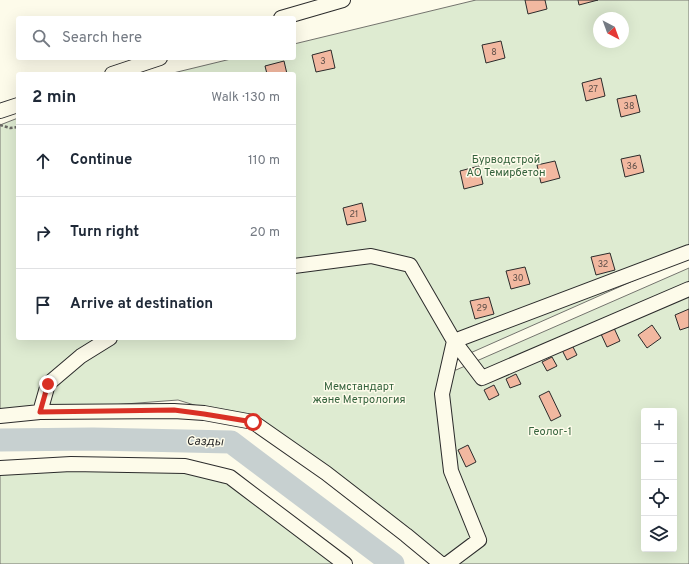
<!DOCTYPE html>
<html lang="en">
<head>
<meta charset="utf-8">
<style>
	body { margin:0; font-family:Overpass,sans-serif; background:#f2f2f3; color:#1f2937 }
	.controls { position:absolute; right:12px; bottom:12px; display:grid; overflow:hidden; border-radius:4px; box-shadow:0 4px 16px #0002 }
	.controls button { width:36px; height:36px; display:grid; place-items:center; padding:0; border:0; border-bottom:1px solid #e0e1e3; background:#fff; color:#1f2937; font:20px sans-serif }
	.compass { position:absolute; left:593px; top:12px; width:36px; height:36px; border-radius:50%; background:#fff; box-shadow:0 4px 16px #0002; rotate:139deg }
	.stop { position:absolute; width:12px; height:12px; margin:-9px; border:3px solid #d93025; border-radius:50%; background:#fff }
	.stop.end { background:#d93025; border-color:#fff; box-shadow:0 1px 4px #0008 }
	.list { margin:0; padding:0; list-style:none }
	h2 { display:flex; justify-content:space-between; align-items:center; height:52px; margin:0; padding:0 16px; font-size:17px }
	h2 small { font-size:13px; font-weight:400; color:#747a83 }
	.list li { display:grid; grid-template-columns:26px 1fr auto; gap:12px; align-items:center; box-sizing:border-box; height:72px; padding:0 16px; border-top:1px solid #e0e1e3 }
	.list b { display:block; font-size:15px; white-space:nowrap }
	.list em { font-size:13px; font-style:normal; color:#747a83 }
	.icon { flex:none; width:22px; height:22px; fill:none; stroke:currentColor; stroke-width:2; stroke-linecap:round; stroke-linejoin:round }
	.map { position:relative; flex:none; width:689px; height:564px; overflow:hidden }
	.search { position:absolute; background:#fff; box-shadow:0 4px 16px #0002; left:16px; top:16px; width:280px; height:44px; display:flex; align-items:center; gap:10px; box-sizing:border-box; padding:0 14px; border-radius:4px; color:#747a83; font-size:15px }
	.panel { position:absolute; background:#fff; box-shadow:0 4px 16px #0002; left:16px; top:72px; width:280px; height:268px; border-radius:4px }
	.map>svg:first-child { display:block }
	.green { fill:#deebd1; stroke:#74746e; fill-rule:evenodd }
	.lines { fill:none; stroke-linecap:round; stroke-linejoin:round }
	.river { stroke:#c7d0d0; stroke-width:23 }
	.building { fill:#f2b8a0; stroke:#2b2b2b }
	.minor-casing { stroke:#2b2b2b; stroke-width:16 }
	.path { stroke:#6a6964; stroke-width:2.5; stroke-dasharray:3 2; stroke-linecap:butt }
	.minor { stroke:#fdfbea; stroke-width:14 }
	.route { stroke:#d93025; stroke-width:5 }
	.labels { text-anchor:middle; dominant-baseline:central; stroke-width:3; stroke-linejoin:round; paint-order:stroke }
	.number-label { font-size:9px; fill:#5d4e48 }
	.park-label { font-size:11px; fill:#34623c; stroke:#fdfbea }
	.water-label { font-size:12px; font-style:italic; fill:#2b2b2b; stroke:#fdfbea }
</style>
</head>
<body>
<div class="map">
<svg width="689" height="564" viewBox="0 0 689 564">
	<rect width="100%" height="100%" fill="#fdfbea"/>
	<path class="green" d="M476 0H689V256L441 366 456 370 689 268V564H440L256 424 178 400 85 407 0 409V125L18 118V338H294V74H169L235 58H294V44ZM599 18H623V42H599ZM644 411H674V549H644Z
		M195 463 241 489 340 564H0V466Z"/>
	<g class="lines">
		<path class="river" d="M0 440 93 439 231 442 393 564"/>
	</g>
	<path class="building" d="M525 0H545L547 9 528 14Z
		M578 0H598L579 5Z
		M501 41 505 58 486 63 482 45Z
		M331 50 335 68 316 72 312 55Z
		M284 61 287 74H267L265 66Z
		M601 78 605 96 586 101 582 83Z
		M636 95 640 112 621 117 617 99Z
		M640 155 644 172 625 177 621 159Z
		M555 161 560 178 541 183 537 165Z
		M479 166 483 184 464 189 460 171Z
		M362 203 366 221 347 225 343 208Z
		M610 253 615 270 596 275 591 257Z
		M525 267 530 284 511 289 506 271Z
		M489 297 494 314 475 319 470 301Z
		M689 309V327L680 330 675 315Z
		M652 325 661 338 647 348 638 335Z
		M614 328 620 341 607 347 601 334Z
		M572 345 577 355 567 360 562 350Z
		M552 357 557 366 547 371 542 362Z
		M516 374 521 384 510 388 506 379Z
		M494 385 499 395 489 400 484 390Z
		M549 391 561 416 551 421 539 396Z
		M468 445 476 462 466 467 458 450Z"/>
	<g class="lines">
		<g class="minor-casing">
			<path id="minor" d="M281 18 343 0
				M112 74 160 58
				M0 111 18 105
				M294 266 371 256 410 265 454 341 689 252
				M454 341 482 378 689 289
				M40 412 174 411 204 413 253 422 326 473 406 535 441 564
				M0 416 40 412 48 384 81 356 110 338
				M0 468 71 464 185 466 230 477 345 564
				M447 564 479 540 451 471 442 394 454 341"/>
		</g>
		<path class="path" d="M0 125 10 128 18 127"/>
		<use href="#minor" class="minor"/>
	</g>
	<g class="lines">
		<path class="route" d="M48 384 40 412 174 410 204 414 253 422"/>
	</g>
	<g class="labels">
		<g class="number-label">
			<text x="494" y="52">8</text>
			<text x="323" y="61">3</text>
			<text x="593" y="89">27</text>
			<text x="629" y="106">38</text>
			<text x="632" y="166">36</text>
			<text x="354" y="214">21</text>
			<text x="603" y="264">32</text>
			<text x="518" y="278">30</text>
			<text x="482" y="308">29</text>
		</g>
		<g class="park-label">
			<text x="506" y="160">Бурводстрой<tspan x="506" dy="13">АО Темирбетон</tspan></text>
			<text x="359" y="387">Мемстандарт<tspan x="359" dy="13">және Метрология</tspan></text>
			<text x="550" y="432">Геолог-1</text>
		</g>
		<g class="water-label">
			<text transform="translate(205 442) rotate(1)">Сазды</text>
		</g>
	</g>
</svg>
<div class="controls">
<button>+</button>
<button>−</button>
<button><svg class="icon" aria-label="locate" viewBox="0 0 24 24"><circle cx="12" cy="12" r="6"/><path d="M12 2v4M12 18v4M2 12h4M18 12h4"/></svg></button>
<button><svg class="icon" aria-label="layers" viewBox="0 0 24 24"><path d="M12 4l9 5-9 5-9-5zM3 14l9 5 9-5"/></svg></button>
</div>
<svg class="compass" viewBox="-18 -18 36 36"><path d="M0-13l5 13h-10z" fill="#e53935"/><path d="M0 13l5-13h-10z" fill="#747a83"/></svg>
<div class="stop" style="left:253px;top:422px"></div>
<div class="stop end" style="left:48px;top:384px"></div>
<div class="search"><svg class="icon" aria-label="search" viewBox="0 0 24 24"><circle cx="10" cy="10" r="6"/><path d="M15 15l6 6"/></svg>Search here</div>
<section class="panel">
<h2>2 min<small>Walk · 130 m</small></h2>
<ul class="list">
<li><svg class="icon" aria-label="ahead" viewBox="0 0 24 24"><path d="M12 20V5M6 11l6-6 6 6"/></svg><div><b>Continue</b></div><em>110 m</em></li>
<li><svg class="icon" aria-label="right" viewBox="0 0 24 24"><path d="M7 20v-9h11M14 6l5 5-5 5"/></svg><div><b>Turn right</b></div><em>20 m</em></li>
<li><svg class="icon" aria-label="arrive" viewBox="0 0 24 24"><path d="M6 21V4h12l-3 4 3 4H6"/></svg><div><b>Arrive at destination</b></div></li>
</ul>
</section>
</div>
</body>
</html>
